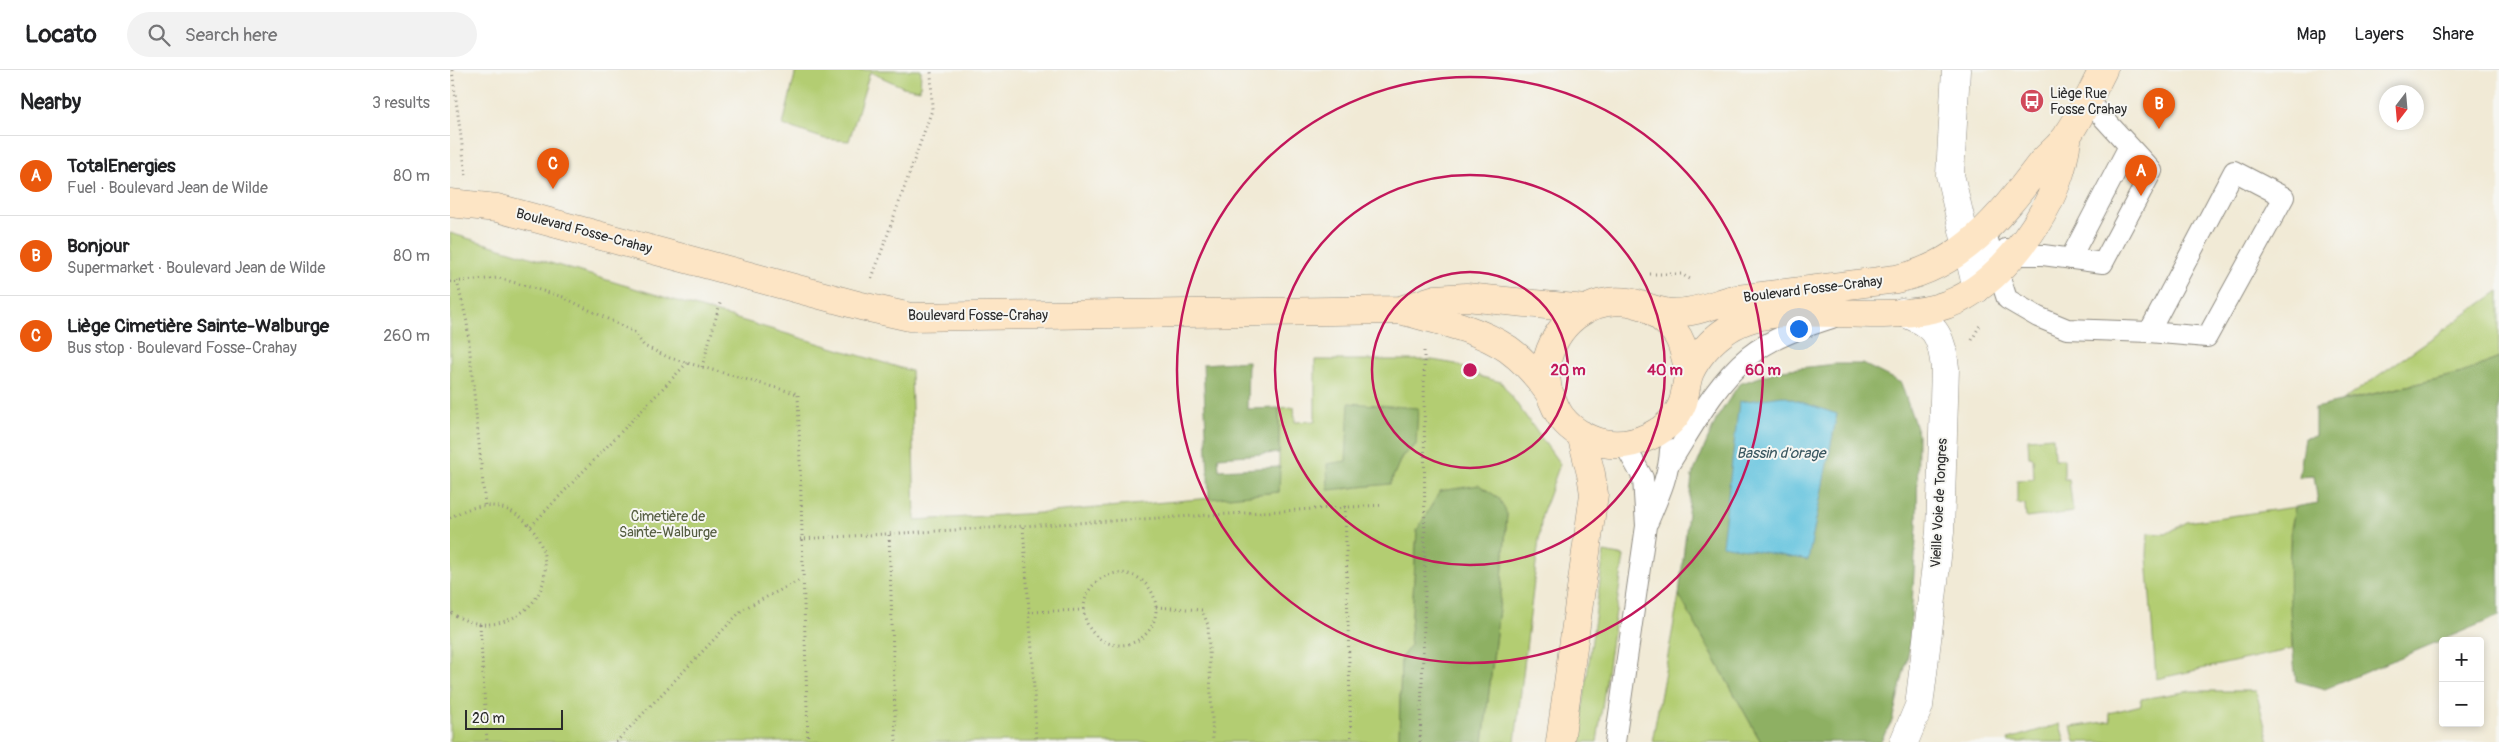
<!DOCTYPE html>
<html lang="en">
<head>
<meta charset="utf-8">
<style>
	body { margin:0; font-family:Pangolin,sans-serif; background:#f2f2f2; color:#202124 }
	.controls { position:absolute; right:15px; bottom:15px; display:grid; overflow:hidden; border-radius:5px; box-shadow:0 2px 8px #0003 }
	.controls button { width:45px; height:45px; display:grid; place-items:center; padding:0; border:0; border-bottom:1px solid #e0e0e0; background:#fff; color:#202124; font:25px sans-serif }
	.compass { position:absolute; left:1929px; top:15px; width:45px; height:45px; border-radius:50%; background:#fff; box-shadow:0 2px 8px #0003; rotate:196deg }
	.scale { position:absolute; left:15px; bottom:12px; width:98px; box-sizing:border-box; padding-left:5px; border:2px solid #2b2b2b; border-top:0; font-size:14px; line-height:18px; white-space:nowrap; color:#2b2b2b; -webkit-text-stroke:4px #f6f6f2; paint-order:stroke }
	.you { position:absolute; left:1348px; top:258px; width:18px; height:18px; margin:-12px; border:4px solid #fff; border-radius:50%; background:#1a73e8; box-shadow:0 0 0 8px #1a73e833 }
	.badge { display:grid; place-items:center; width:32px; height:32px; border-radius:50%; background:#ea580c; color:#fff; font-size:16px; font-weight:700 }
	.pin { position:absolute; translate:-50% -41px; filter:drop-shadow(0 1px 2px #0008) }
	.pin::after { content:''; position:absolute; top:26px; width:18px; height:15px; background:inherit; clip-path:polygon(0 0,100% 0,50% 100%) }
	.list { margin:0; padding:0; list-style:none }
	h2 { display:flex; justify-content:space-between; align-items:center; height:65px; margin:0; padding:0 20px; font-size:21px }
	h2 small { font-size:16px; font-weight:400; color:#757577 }
	.list li { display:grid; grid-template-columns:32px 1fr auto; gap:15px; align-items:center; box-sizing:border-box; height:80px; padding:0 20px; border-top:1px solid #e0e0e0 }
	.list b { display:block; font-size:19px; white-space:nowrap }
	.list p { margin:0; font-size:16px; white-space:nowrap; color:#757577 }
	.list em { font-size:16px; font-style:normal; color:#757577 }
	.icon { flex:none; width:28px; height:28px; fill:none; stroke:currentColor; stroke-width:2; stroke-linecap:round; stroke-linejoin:round }
	.map { position:relative; flex:none; width:2049px; height:672px; overflow:hidden }
	header { display:flex; align-items:center; gap:30px; box-sizing:border-box; height:70px; padding:0 25px; background:#fff; border-bottom:1px solid #e0e0e0 }
	header strong { font-size:24px }
	nav { display:flex; gap:28px; margin-inline-start:auto; font-size:18px }
	.search { width:350px; height:45px; background:#f2f2f2; display:flex; align-items:center; gap:12px; box-sizing:border-box; padding:0 18px; border-radius:28px; color:#757577; font-size:19px }
	main { display:flex }
	aside { flex:1; background:#fff }
	.map>svg:first-child { display:block }
	.green { fill:#b3cd72; stroke:#6f7c4e; fill-rule:evenodd }
	.forest { fill:#8eb064; stroke:#5c6e48 }
	.water { fill:#60c2de; stroke:#467684 }
	.lines { fill:none; stroke-linecap:round; stroke-linejoin:round }
	.lane-casing { stroke:#8e8a80; stroke-width:22 }
	.street-casing { stroke:#8e8a80; stroke-width:29 }
	.secondary-casing { stroke:#8e8a80; stroke-width:29 }
	.path { stroke:#8e8a80; stroke-width:3; stroke-dasharray:1 4; stroke-linecap:butt }
	.lane { stroke:#fff; stroke-width:20 }
	.street { stroke:#fff; stroke-width:28 }
	.secondary { stroke:#fde5c5; stroke-width:28 }
	.ring { fill:none; stroke:#c2185b; stroke-width:2.5 }
	.labels { text-anchor:middle; dominant-baseline:central; stroke-width:4; stroke-linejoin:round; paint-order:stroke }
	.poi-label { font-size:14px; fill:#2b2b2b; stroke:#f6f6f2; text-anchor:start }
	.street-label { font-size:14px; fill:#2b2b2b; stroke:#f6f6f2 }
	.park-label { font-size:14px; fill:#545c40; stroke:#f6f6f2 }
	.water-label { font-size:15px; font-style:italic; fill:#3b5861; stroke:#f6f6f2 }
	.centre { fill:#c2185b; stroke:#f6f6f2; stroke-width:2.5 }
	.ring-label { font-size:15px; text-anchor:middle; font-weight:bold; fill:#c2185b; stroke:#f6f6f2; stroke-width:4; stroke-linejoin:round; paint-order:stroke }
</style>
</head>
<body>
<header>
<strong>Locato</strong>
<div class="search"><svg class="icon" aria-label="search" viewBox="0 0 24 24"><circle cx="10" cy="10" r="6"/><path d="M15 15l6 6"/></svg>Search here</div>
<nav><a>Map</a><a>Layers</a><a>Share</a></nav>
</header>
<main>
<aside>
<h2>Nearby<small>3 results</small></h2>
<ul class="list">
<li><span class="badge">A</span><div><b>TotalEnergies</b><p>Fuel · Boulevard Jean de Wilde</p></div><em>80 m</em></li>
<li><span class="badge">B</span><div><b>Bonjour</b><p>Supermarket · Boulevard Jean de Wilde</p></div><em>80 m</em></li>
<li><span class="badge">C</span><div><b>Liège Cimetière Sainte-Walburge</b><p>Bus stop · Boulevard Fosse-Crahay</p></div><em>260 m</em></li>
</ul>
</aside>
<div class="map">
<svg width="2049" height="672" viewBox="0 0 2049 672">
	<rect width="100%" height="100%" fill="#f6f6f2"/>
	<filter id="ink" filterUnits="userSpaceOnUse"><feTurbulence type="fractalNoise" baseFrequency=".02" numOctaves="2"/><feDisplacementMap in="SourceGraphic" scale="10" xChannelSelector="R" yChannelSelector="G"/><feConvolveMatrix kernelMatrix="1 2 1 2 8 2 1 2 1" color-interpolation-filters="sRGB"/></filter>
	<filter id="wash" filterUnits="userSpaceOnUse"><feTurbulence type="fractalNoise" baseFrequency=".0096" numOctaves="4" result="noise"/><feDisplacementMap in="SourceGraphic" scale="20" xChannelSelector="R" yChannelSelector="G"/><feGaussianBlur stdDeviation="1.12" result="paint"/><feColorMatrix in="noise" values="0 0 0 0 0 0 0 0 0 0 0 0 0 0 0 0 0 1.4 0 .05"/><feComposite in="paint" operator="in"/></filter>
	<g filter="url(#wash)">
		<rect width="100%" height="100%" fill="#f1ead6"/>
		<path class="green" d="M346 0H471L470 20 453 17 420 2 399 71 375 69 333 55Z
			M0 163 461 301 465 450 590 443 829 422V338L844 337 845 352 865 351V290H982L1006 294 1032 307 1051 312 1110 394 1092 444 1065 672H1033L1051 522 1057 444 967 459 960 576 951 588 949 672H0ZM966 375 952 386 940 413 894 419Z
			M2049 221V288L2012 303 1892 331Z
			M1603 367 1604 389H1614V409H1619L1623 442 1576 448 1575 434 1567 433V410L1584 409 1583 388 1579 387 1578 369Z
			M1845 437 1840 464 1842 579 1706 609 1697 486 1698 463 1716 464 1737 452Z
			M1154 482 1174 486 1147 672H1128Z
			M1229 525 1311 672H1202Z
			M1740 621H1806L1819 672H1625L1621 657 1661 651 1659 643 1691 635V629Z
			M1610 654 1615 672H1558L1559 669Z"/>
		<path class="forest" d="M2049 288V546L1875 619 1846 611C1840 559 1835 487 1845 437L1868 433 1864 406 1849 407 1855 368 1865 366V338L2012 303Z
			M798 291 797 339 829 338V383L768 387 769 400 830 397 829 422 759 429 753 294Z
			M1386 294H1413L1451 313 1468 364 1467 455 1459 581 1442 651 1430 672H1311L1229 525 1242 406 1267 348 1289 314 1331 300Z
			M899 333 968 338 966 375 952 386 940 414 878 420 877 394 896 391Z
			M1029 415 1049 428 1057 444 1051 522 1033 672H949L951 588 960 576 967 460 990 421Z"/>
		<path class="water" d="M1333 326 1387 344 1358 490 1272 475 1289 332Z"/>
	</g>
	<g filter="url(#ink)">
		<g class="lines">
			<g class="lane-casing">
				<path id="lane" d="M1535 161 1557 229 1588 247 1617 259 1699 262 1784 101 1834 127 1757 267 1699 262
					M1556 179 1563 185H1593L1653 193 1702 101 1637 30
					M1620 189 1679 76
					M1220 393C1243 357 1265 314 1299 286 1323 267 1354 257 1382 248
					M1198 452C1208 428 1219 406 1220 380
					M1165 672 1196 456 1193 408 1174 374"/>
			</g>
			<g class="street-casing">
				<path id="street" d="M1506 0 1500 105 1527 219
					M1452 242C1485 254 1491 263 1495 298L1490 462 1469 636 1454 672"/>
			</g>
			<g class="secondary-casing">
				<path id="secondary" d="M0 133 47 138 411 236 460 247 950 240C986 250 1027 258 1058 279 1073 290 1087 305 1098 321 1103 329 1105 340 1112 348 1121 360 1138 370 1153 373 1183 379 1222 362 1233 332 1236 322 1236 311 1240 302 1247 287 1261 271 1274 262 1304 239 1349 242 1385 243 1417 244 1455 246 1486 238 1542 224 1593 157 1610 103 1614 91 1616 77 1618 64
					M950 240 985 229 1016 227 1135 239
					M1201 240C1230 261 1232 270 1239 303
					M1098 321C1097 313 1095 303 1096 295 1104 255 1138 226 1179 232 1195 235 1208 243 1224 243 1243 243 1263 235 1280 230L1446 209C1511 196 1550 147 1588 97 1597 85 1611 76 1619 63 1632 44 1642 21 1653 0
					M1110 672 1144 424 1141 404 1131 364"/>
			</g>
			<path class="path" d="M2 0 16 105
				M1200 204H1231L1240 209
				M422 208 482 40 481 0
				M7 211 17 252 35 435
				M0 212 49 208 113 227 184 262 194 276 220 288 348 324 358 672
				M1522 270 1531 253
				M252 297 271 230
				M895 436 901 672
				M0 448C77 398 137 516 58 550 38 558 17 554 0 542
				M81 456 237 293
				M573 457 583 594 586 672
				M439 465 446 672
				M350 469 933 435
				M634 539a36 36 0 1 1 72 0a36 36 0 1 1-72 0Z
				M706 537 752 540 758 555 763 672
				M578 542 632 540
				M30 554 37 672
				M166 672 293 539 352 509
				M970 672 975 524 974 279"/>
			<use href="#lane" class="lane"/>
			<use href="#street" class="street"/>
			<use href="#secondary" class="secondary"/>
		</g>
	</g>
	<g class="ring">
		<circle cx="1020" cy="300" r="98"/>
		<circle cx="1020" cy="300" r="195"/>
		<circle cx="1020" cy="300" r="293"/>
	</g>
	<defs>
		<g id="bus-disc" transform="scale(1.25)"><circle r="9.5" fill="#d1495b" stroke="#f6f6f2"/><path d="M-5-6H5V4H4V6H2V4H-2V6H-4V4H-5ZM-3.5-4V0h7V-4ZM-3.5 1.2v1.5H-2V1.2ZM2 1.2v1.5H3.5V1.2Z" fill="#fff"/></g>
	</defs>
	<g fill-rule="evenodd">
		<use href="#bus-disc" x="1582" y="31"/>
	</g>
	<g class="labels">
		<g class="poi-label">
			<text x="1600" y="23">Liège Rue<tspan x="1600" dy="16">Fosse Crahay</tspan></text>
		</g>
		<g class="street-label">
			<text transform="translate(134 161) rotate(15)">Boulevard Fosse-Crahay</text>
			<text transform="translate(1363 219) rotate(-7)">Boulevard Fosse-Crahay</text>
			<text x="528" y="245">Boulevard Fosse-Crahay</text>
			<text transform="translate(1489 433) rotate(-87)">Vieille Voie de Tongres</text>
		</g>
		<g class="park-label">
			<text x="218" y="446">Cimetière de<tspan x="218" dy="16">Sainte-Walburge</tspan></text>
		</g>
		<g class="water-label">
			<text x="1331" y="383">Bassin d'orage</text>
		</g>
	</g>
	<circle cx="1020" cy="300" r="8" class="centre"/>
	<g class="ring-label">
		<text x="1118" y="305">20 m</text>
		<text x="1215" y="305">40 m</text>
		<text x="1313" y="305">60 m</text>
	</g>
</svg>
<div class="controls">
<button>+</button>
<button>−</button>
</div>
<svg class="compass" viewBox="-18 -18 36 36"><path d="M0-13l5 13h-10z" fill="#e53935"/><path d="M0 13l5-13h-10z" fill="#757577"/></svg>
<div class="scale">20 m</div>
<div class="you"></div>
<div class="pin badge" style="left:1691px;top:126px">A</div>
<div class="pin badge" style="left:1709px;top:59px">B</div>
<div class="pin badge" style="left:103px;top:119px">C</div>
</div>
</main>
</body>
</html>
